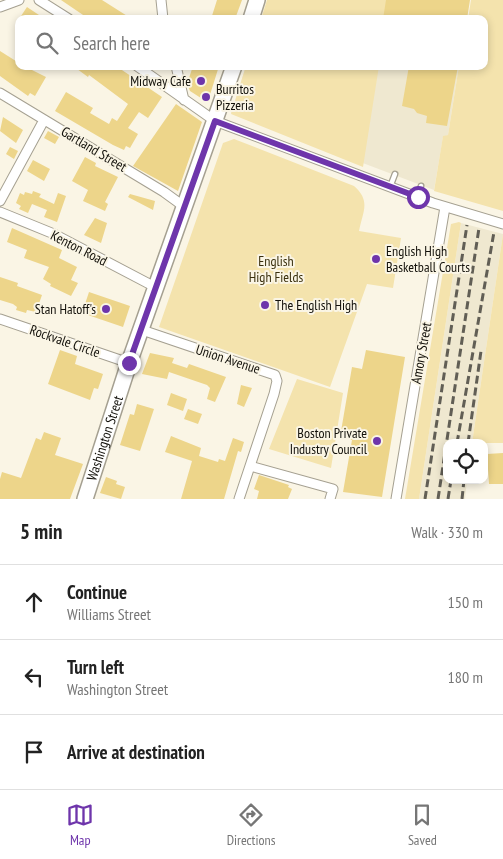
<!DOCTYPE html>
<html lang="en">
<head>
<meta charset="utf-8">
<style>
	body { margin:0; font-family:"PT Sans Narrow",sans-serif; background:#f2f2f2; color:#222 }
	.controls { position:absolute; right:15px; bottom:15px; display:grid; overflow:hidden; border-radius:10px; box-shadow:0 2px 8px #0003 }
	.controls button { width:45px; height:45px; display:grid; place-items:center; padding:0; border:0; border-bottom:1px solid #e0e0e0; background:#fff; color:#222; font:25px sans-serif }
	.stop { position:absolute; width:15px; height:15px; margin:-11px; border:4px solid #6e35ab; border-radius:50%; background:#fff }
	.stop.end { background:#6e35ab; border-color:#fff; box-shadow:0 1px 5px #0008 }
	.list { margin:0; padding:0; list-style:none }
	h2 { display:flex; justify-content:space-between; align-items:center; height:65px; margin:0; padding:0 20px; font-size:21px }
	h2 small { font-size:16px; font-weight:400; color:#767676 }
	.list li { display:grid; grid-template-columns:32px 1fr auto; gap:15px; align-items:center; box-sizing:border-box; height:75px; padding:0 20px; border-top:1px solid #e0e0e0 }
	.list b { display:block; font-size:19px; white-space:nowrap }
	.list p { margin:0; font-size:16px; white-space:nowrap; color:#767676 }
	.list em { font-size:16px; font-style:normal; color:#767676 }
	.icon { flex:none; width:28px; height:28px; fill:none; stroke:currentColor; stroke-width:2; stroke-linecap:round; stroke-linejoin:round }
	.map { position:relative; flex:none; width:503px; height:499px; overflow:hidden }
	.search { position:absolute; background:#fff; box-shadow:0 2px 8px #0003; left:15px; right:15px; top:15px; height:55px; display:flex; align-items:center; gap:12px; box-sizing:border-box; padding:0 18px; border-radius:10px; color:#767676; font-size:19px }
	.sheet { height:290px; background:#fff }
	nav { display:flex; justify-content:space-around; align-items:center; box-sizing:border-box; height:70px; border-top:1px solid #e0e0e0; background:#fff; font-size:14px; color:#767676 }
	nav a { display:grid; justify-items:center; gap:2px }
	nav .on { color:#6e35ab }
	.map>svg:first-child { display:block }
	.built { fill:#efe8d0 }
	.green { fill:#f4e3ad }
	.building { fill:#edd58a }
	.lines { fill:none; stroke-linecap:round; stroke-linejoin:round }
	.lane-casing { stroke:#a5a091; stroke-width:7 }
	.street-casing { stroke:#a5a091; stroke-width:11 }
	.primary-casing { stroke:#a5a091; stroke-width:18 }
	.lane { stroke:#fff; stroke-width:4.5 }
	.street { stroke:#fff; stroke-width:9 }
	.primary { stroke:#fff; stroke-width:15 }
	.rail { stroke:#615e55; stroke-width:3; stroke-dasharray:8 4; stroke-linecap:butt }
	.route { stroke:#6e35ab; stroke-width:6 }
	.poi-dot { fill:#6e35ab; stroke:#faf5e5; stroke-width:2 }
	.labels { text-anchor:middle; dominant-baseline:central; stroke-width:4; stroke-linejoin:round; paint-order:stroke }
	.poi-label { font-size:14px; fill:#12100a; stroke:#faf5e5; text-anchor:end }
	.street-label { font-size:14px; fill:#12100a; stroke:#faf5e5 }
	.park-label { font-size:14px; fill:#3a300e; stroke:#faf5e5 }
</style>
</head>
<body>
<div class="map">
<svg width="503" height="499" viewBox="0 0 503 499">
	<rect width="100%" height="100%" fill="#faf5e5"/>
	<path class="built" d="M246 66H459L448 135 443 137 434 190 231 113Z
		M461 223 503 234 472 443H447V480H467L465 499H419Z"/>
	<path class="green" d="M267 0H390L387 19H261Z
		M471 0H503V211L434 191 443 136 448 135 459 66H484V19H468Z
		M246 66H379L363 167 231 114Z
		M234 139 354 186C371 201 363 211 359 231L401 238 393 288 367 284 330 387 159 327 223 143Z
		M459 222 461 223 419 499H405L451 224Z
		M503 234V443H472Z
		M297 379 343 393 331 468 269 449Z"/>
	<path class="building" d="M61 0H102L132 19H89Z
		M217 0H242L235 19H211Z
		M386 0H470L467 19H383Z
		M27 7 45 19H19Z
		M0 51 19 63V66H24L46 77 35 96 30 93 28 96 0 76Z
		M73 66H116L162 97 148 118 139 112 128 128 138 134 130 148 126 146 124 150 113 145 55 111 66 92 93 108 90 113 109 124 112 118 117 121 128 104 89 75 88 77Z
		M193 66H219L209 98 204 100 190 91 187 84Z
		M409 66H458L447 126 426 123 427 116 417 113 414 109 402 106Z
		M176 104 202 122 178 191 133 166Z
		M3 117 23 130 16 143 0 131Z
		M48 131 59 137 55 144 44 138Z
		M10 147 18 151 14 159 6 154Z
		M85 157 96 163 95 166 118 177 105 202 108 204 105 211 83 201 88 190 72 181Z
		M33 160 50 169 44 181 27 171Z
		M33 191 41 194 39 197 54 204 58 193 66 196 57 222 44 217 47 210 32 204 28 213 19 209 21 206 16 203 20 193 24 195 25 192 32 194Z
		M130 194 155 201 153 210 128 197Z
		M95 218 107 223 101 243 84 235Z
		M12 228 62 250 59 258 77 267 71 280 78 283 71 296 50 286 51 284 43 279 49 267 24 258 27 250 7 242Z
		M0 277 18 283 17 286 42 295 36 312 27 310 26 313 16 310 17 307 13 304 0 300Z
		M89 292 130 306 123 327 82 313Z
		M60 350 77 356 75 364 103 374 98 389 94 388 90 400 48 384Z
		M366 350 405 357 382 497 343 492 352 440 340 437 352 367 362 369Z
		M150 353 174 358 172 363 187 368 189 364 226 377 215 402 207 399 210 388 207 385 169 372 167 379 142 374Z
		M241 385 252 388 244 407 237 404Z
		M171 393 187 399 183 411 167 405Z
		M137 404 154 409 140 451 120 445 130 414 134 415Z
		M188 409 202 414 198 424 184 419Z
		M44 432 61 438 55 455 83 464 70 499H0V479L2 472 21 478 36 438 41 440Z
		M171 436 201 448 199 456 218 462 219 459 225 461 233 438 244 442 241 452 238 451 224 499H181L192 461 165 452Z
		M503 453V484H489L487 454Z
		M259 475 289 485 288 487 292 489 288 499H257L259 491 254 489Z
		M106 477 117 481 116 484 125 487 121 499 100 493Z"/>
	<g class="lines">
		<g class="lane-casing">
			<path id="lane" d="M390 187 395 174
				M418 197 421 186"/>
		</g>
		<g class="street-casing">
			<path id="street" d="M39 0 69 19
				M161 0 163 19
				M0 7 19 0
				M137 66 215 121 433 203 503 224
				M176 66 184 100
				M0 93 164 192 186 208
				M0 201 44 120
				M0 212 54 234 157 288
				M0 319 129 363
				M142 330 275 375 277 381 274 394 239 499
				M250 466 333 489 330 499
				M396 499 445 207"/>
		</g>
		<g class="primary-casing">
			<g id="primary">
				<path d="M251 19 257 0"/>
				<path id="s1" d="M85 499 129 363 234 66"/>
			</g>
		</g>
		<use href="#lane" class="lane"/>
		<use href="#street" class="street"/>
		<use href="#primary" class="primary"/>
		<path class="rail" d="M457 443 494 232
			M468 443 481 351
			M425 499 467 225
			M438 499 479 228
			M448 499 451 480
			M462 499 464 480"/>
	</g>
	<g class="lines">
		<path class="route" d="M129 363 215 121 418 197"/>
	</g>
	<g class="poi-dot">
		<circle cx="201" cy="81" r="5"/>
		<circle cx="206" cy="97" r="5"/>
		<circle cx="376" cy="259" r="5"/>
		<circle cx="265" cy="305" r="5"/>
		<circle cx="106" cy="309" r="5"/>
		<circle cx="377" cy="441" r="5"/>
	</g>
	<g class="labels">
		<g class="poi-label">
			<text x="191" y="81">Midway Cafe</text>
			<text x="216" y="89" text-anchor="start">Burritos<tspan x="216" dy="16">Pizzeria</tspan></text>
			<text x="386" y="251" text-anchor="start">English High<tspan x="386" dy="16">Basketball Courts</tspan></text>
			<text x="275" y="305" text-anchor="start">The English High</text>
			<text x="96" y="309">Stan Hatoff's</text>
			<text x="367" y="433">Boston Private<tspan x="367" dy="16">Industry Council</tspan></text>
		</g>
		<g class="street-label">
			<text transform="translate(94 149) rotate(31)">Gartland Street</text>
			<text transform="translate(79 248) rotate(27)">Kenton Road</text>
			<text transform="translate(65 341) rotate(19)">Rockvale Circle</text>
			<text transform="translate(421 353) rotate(-80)">Amory Street</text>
			<text transform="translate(228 359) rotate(18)">Union Avenue</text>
			<text stroke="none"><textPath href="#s1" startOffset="64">Washington Street</textPath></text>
		</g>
		<g class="park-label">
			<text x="276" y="261">English<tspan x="276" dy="16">High Fields</tspan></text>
		</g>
	</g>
</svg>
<div class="controls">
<button><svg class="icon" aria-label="locate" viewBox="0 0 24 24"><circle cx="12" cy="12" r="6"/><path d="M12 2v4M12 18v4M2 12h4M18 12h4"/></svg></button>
</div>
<div class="stop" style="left:418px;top:197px"></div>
<div class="stop end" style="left:129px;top:363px"></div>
<div class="search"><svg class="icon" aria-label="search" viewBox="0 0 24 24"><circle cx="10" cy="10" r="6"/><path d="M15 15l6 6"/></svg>Search here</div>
</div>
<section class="sheet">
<h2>5 min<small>Walk · 330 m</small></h2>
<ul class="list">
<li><svg class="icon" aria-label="ahead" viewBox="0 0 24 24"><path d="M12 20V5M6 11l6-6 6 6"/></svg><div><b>Continue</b><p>Williams Street</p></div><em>150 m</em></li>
<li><svg class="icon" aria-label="left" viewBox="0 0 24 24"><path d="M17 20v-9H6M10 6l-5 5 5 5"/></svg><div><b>Turn left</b><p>Washington Street</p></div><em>180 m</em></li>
<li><svg class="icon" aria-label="arrive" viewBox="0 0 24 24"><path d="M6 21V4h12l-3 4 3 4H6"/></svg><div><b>Arrive at destination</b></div></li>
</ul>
</section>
<nav>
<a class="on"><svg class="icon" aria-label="map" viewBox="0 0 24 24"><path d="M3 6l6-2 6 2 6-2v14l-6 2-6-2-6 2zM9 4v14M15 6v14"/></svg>Map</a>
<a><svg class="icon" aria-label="directions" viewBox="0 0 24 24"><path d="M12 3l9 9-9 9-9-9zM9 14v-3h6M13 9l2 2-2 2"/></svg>Directions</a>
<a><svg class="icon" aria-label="saved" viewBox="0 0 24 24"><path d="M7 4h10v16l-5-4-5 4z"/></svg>Saved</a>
</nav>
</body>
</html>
